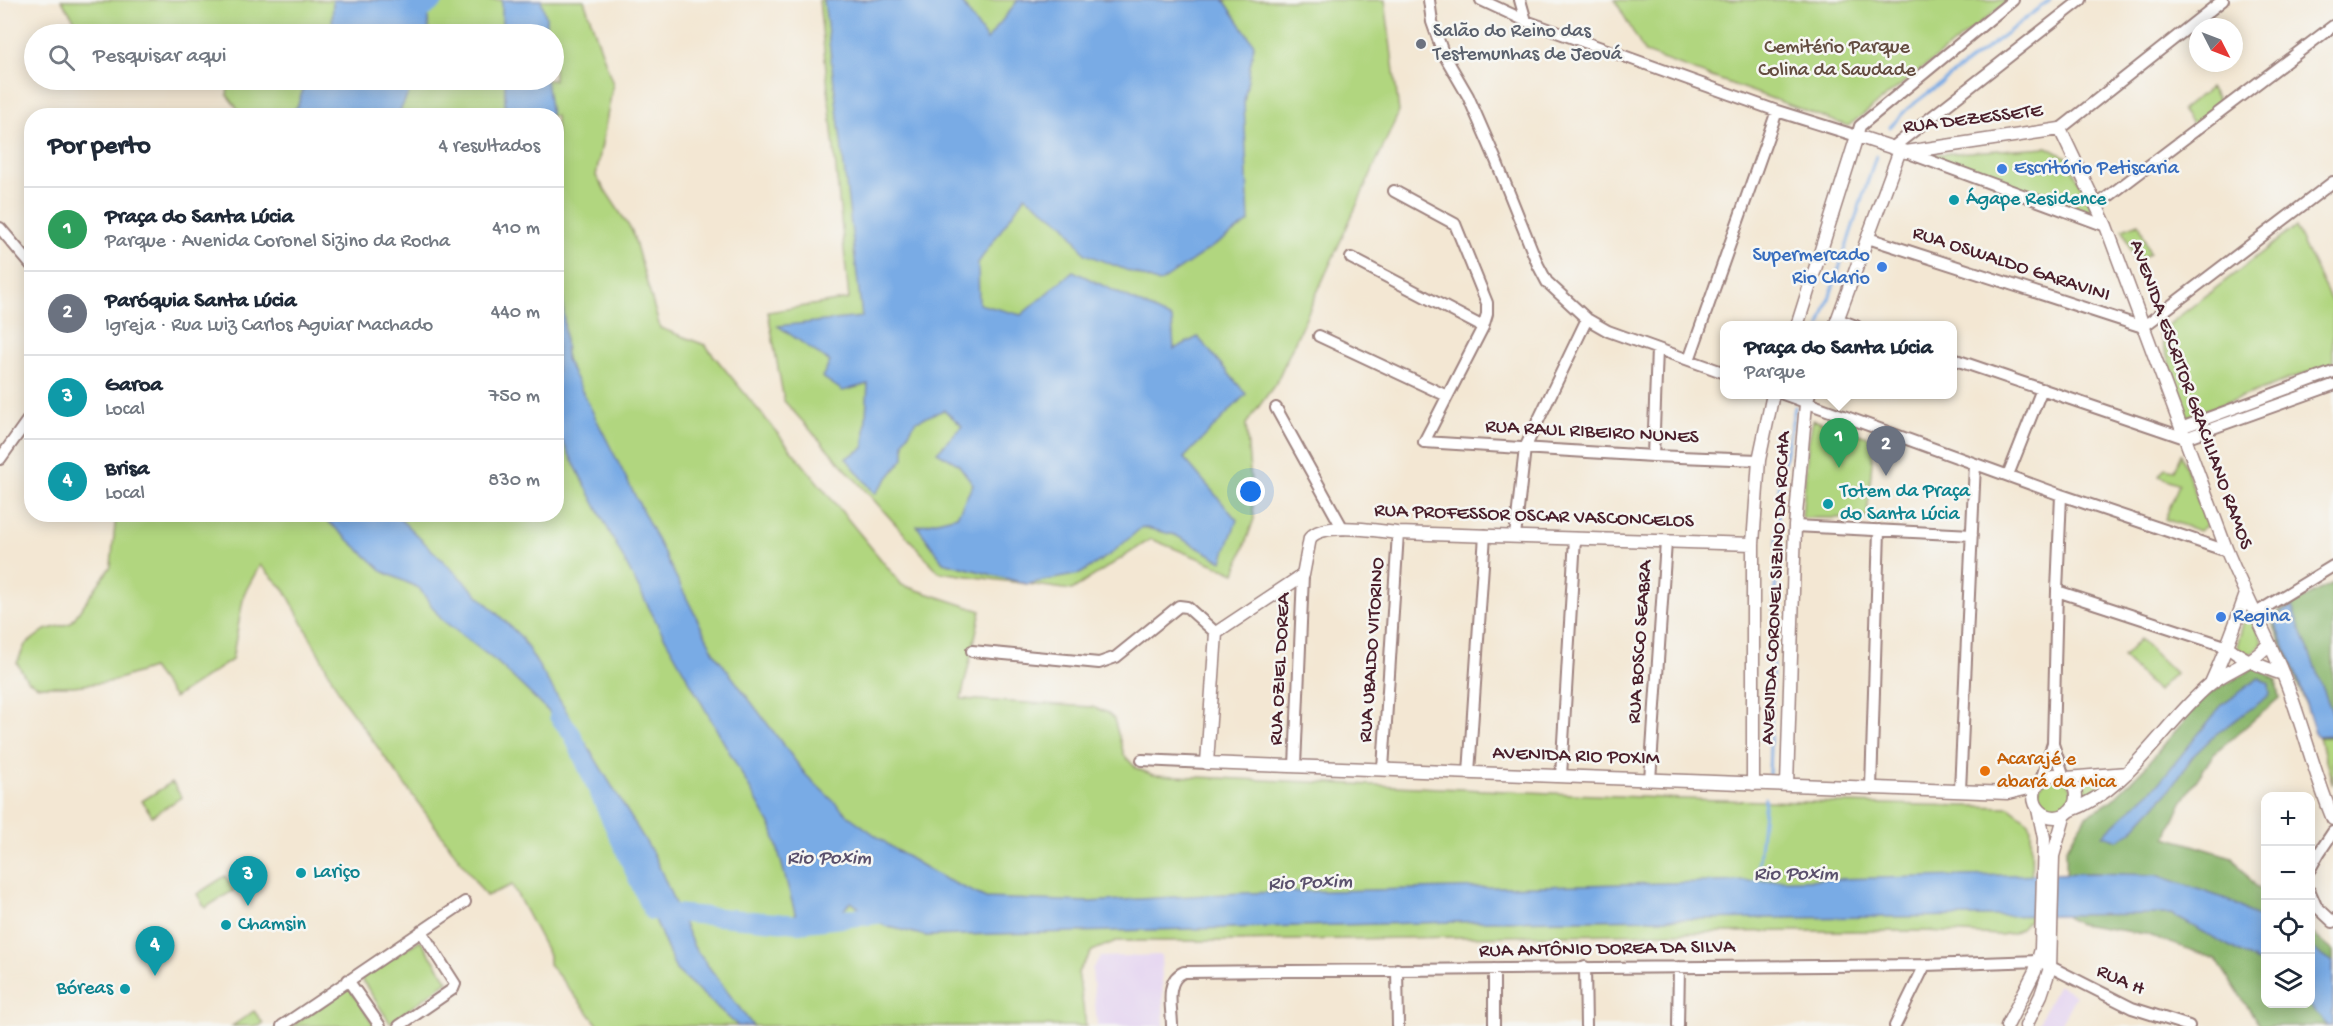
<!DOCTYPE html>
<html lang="pt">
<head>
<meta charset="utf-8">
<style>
	body { margin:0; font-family:"Gochi Hand",sans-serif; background:#f2f2f3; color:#1f2937 }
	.controls { position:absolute; right:18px; bottom:18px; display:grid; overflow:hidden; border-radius:12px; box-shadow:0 3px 15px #0003 }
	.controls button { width:54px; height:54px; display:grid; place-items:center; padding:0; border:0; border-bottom:2px solid #e0e1e3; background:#fff; color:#1f2937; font:30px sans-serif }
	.compass { position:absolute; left:2189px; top:18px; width:54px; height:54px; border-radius:50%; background:#fff; box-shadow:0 3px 15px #0003; rotate:132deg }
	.you { position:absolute; left:1251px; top:492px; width:21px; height:21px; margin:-15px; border:4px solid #fff; border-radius:50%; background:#1a73e8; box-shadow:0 0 0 9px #1a73e833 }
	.badge { display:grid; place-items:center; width:39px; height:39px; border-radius:50%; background:#db2777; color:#fff; font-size:20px; font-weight:700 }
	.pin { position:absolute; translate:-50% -50px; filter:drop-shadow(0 2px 3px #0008) }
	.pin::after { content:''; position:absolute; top:32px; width:21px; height:18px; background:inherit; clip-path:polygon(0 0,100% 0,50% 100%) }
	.popup { position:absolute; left:1720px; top:321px; width:237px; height:78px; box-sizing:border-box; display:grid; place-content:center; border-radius:12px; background:#fff; filter:drop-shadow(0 2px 4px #0005); font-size:20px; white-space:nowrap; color:#747a83 }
	.popup b { font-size:22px; color:#1f2937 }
	.popup::after { content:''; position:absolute; left:50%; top:100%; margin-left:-12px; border:12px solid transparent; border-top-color:#fff }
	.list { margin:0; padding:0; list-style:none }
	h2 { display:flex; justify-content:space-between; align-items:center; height:78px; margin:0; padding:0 24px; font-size:26px }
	h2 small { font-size:20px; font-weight:400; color:#747a83 }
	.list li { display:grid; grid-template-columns:39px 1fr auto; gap:18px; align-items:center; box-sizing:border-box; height:84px; padding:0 24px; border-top:2px solid #e0e1e3 }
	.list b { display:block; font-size:22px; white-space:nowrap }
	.list p { margin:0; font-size:20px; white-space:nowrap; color:#747a83 }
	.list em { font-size:20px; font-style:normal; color:#747a83 }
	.icon { flex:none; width:33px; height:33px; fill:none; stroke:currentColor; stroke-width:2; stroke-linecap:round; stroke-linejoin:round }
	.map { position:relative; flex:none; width:2333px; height:1026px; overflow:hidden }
	.search { position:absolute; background:#fff; box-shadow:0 3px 15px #0003; left:24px; top:24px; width:540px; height:66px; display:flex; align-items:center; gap:15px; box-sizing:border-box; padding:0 21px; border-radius:33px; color:#747a83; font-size:22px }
	.panel { position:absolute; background:#fff; box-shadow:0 3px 15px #0003; left:24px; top:108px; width:540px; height:414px; border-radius:24px }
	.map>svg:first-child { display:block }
	.built { fill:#e4d3f1 }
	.green { fill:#b1d67f; stroke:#7e7a55; stroke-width:1.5 }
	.forest { fill:#8cb76e; stroke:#6b6b4c; stroke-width:1.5 }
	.water { fill:#79abe5; stroke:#626588; stroke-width:1.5 }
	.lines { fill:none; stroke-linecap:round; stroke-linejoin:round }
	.stream { stroke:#79abe5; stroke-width:3 }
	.river { stroke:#79abe5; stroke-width:18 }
	.minor-casing { stroke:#9e837f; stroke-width:14 }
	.tertiary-casing { stroke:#9e837f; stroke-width:15 }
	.minor { stroke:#fff; stroke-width:10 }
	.tertiary { stroke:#fff; stroke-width:12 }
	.worship-dot { fill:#6b7280; stroke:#f6f6f2; stroke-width:2 }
	.shop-dot { fill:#3f7fe0; stroke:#f6f6f2; stroke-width:2 }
	.culture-dot { fill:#0f9aa8; stroke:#f6f6f2; stroke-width:2 }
	.food-dot { fill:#e8710a; stroke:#f6f6f2; stroke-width:2 }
	.labels { text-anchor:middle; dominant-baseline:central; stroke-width:5; stroke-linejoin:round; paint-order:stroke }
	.worship-label { font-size:20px; fill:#5b616d; stroke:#f6f6f2; text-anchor:start }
	.park-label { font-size:20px; fill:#644d40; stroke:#f6f6f2 }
	.street-label { font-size:20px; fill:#4a1f2b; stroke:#f6f6f2 }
	.shop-label { font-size:20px; fill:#366cbe; stroke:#f6f6f2; text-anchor:start }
	.culture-label { font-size:20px; fill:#0d838f; stroke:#f6f6f2; text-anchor:start }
	.food-label { font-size:20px; fill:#c56008; stroke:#f6f6f2; text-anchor:start }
	.water-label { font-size:21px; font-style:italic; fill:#5a506c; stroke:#f6f6f2 }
</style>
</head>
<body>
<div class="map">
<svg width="2333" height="1026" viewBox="0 0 2333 1026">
	<rect width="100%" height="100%" fill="#f6f6f2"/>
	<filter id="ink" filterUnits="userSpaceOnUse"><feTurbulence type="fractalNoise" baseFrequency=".0167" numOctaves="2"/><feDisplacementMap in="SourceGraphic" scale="12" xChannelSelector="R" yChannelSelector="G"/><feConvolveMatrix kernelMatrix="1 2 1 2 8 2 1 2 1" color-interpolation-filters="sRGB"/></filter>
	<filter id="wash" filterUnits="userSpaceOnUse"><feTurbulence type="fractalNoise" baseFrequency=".008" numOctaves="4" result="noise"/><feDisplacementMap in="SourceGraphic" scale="24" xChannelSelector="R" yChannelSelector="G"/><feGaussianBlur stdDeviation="1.35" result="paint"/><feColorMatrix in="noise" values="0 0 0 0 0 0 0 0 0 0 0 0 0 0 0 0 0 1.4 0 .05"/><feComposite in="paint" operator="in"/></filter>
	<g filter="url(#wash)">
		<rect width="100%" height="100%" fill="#f3e7d3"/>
		<path class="built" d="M1161 955 1164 1026H1097L1092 969 1100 957Z
			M2058 985 2076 995 2059 1026H2037Z"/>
		<path class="green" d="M61 0H584L613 84 596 176 632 231 660 328 705 345 902 585 981 611 961 699 1092 707 1106 712 1114 719 1124 755 1136 768 1153 775 1683 799 2009 807 2029 822 2031 829 2032 910 2028 921 2021 929 2013 933 2000 935 1925 931H1788L1233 941H1116L1092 951 1078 972 1086 1026H599L549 964V955L512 885 486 896 344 701 285 590 260 565 244 594 232 660 174 698 152 668 109 682 73 686H38L27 680 17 663 25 645 45 630 71 623 111 566 116 515 556 514V116L239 115 240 112 227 95 229 80H554V34H180L83 32Z
			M819 0H1385L1399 112 1276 383 1246 424 1254 519 1235 573 1151 539 1072 590 939 572 784 401 768 312 849 299Z
			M1615 0H2010L1848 126 1645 53Z
			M2210 88 2222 104 2194 126 2182 110Z
			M2047 147 2066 157 2095 212 2093 217 1923 155Z
			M2139 223 2150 254 2134 260 2123 229Z
			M2295 227 2333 305V363L2187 417 2159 332Z
			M1813 420 1874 439 1867 518H1802L1808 445Z
			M2181 454 2207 525 2199 531 2165 519 2179 484 2159 476 2165 468 2174 470Z
			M2248 615 2252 616 2263 642 2254 652 2242 654 2237 646 2244 620Z
			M2140 639 2175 673 2157 691 2123 657Z
			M2319 737H2333V785Z
			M2116 777 2084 801 2081 781Z
			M2037 796a18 18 0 1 1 36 0a18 18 0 1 1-36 0Z
			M172 782 182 797 152 816 142 801Z
			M225 876 234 890 205 908 197 894Z
			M420 940 448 981 390 1023 361 978Z
			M349 988 375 1026H291Z
			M254 1011 263 1023 259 1026H232Z"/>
		<path class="forest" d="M2333 583V737H2319L2270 616Z
			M2256 667 2276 680 2279 698 2213 755 2182 802 2166 837 2232 857 2254 884 2265 894 2266 1004H2310L2311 932 2333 951V1026H2260L2216 959 2146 934 2080 924 2067 918 2066 849 2086 816 2112 800 2145 767 2205 696Z"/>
		<path class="water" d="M333 0H427L429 34H325L332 29Z
			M502 0H541L546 17V34H502Z
			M824 0H960L987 40 1018 0H1224L1254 44 1244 102 1249 222 1159 283 1085 254 1065 225 1025 196 978 263 979 304 1021 315 1073 271 1172 319 1174 349 1198 337 1246 394 1184 458 1237 520 1222 561 1175 535 1142 527 1111 554 1080 574 1027 584 943 562 917 526 957 516 973 484 958 464 937 452 962 426 944 410 916 421 904 441V458L875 494 846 458 864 448 868 384 843 391 822 377 830 362 778 326 862 317Z
			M306 80H415L398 115H289L298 105Z
			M505 80H546L551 115H507L505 109Z
			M556 156 566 359 715 654 806 775 850 817 896 850 943 878 986 898 1088 902 1243 893 2093 873 2157 875 2229 900 2265 922V966L2171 914 1493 921 926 936 885 926 851 902 834 920 798 924 772 828 660 629 557 431Z
			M321 515H396L521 637 654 855 694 947 753 1026H738L676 970 621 838 572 734 498 663 441 619 419 588 384 572Z
			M2292 607 2333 715V735L2316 736 2298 679 2273 617Z
			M2259 678 2269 684 2270 695 2216 734 2193 756 2171 788 2131 832 2119 840 2103 835 2157 785 2221 706Z
			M2311 948 2333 963V1026H2328L2308 1004H2310Z"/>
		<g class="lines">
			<path class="stream" d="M1890 127 1907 109 2050 0
				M1820 326 1876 156
				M1769 775 1779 486 1795 407
				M1757 883 1765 798"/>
			<path class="river" d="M392 34 435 0
				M558 716 572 734 652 911 798 924 893 913"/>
		</g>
	</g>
	<g filter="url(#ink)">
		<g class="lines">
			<g class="minor-casing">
				<path id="minor" d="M1429 0 1432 22 1443 53 1468 96 1495 158 1538 265 1547 282 1587 319 1608 331 1725 373
					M1481 0 1526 21 1777 111 1857 136 1860 126 2013 0
					M1520 0 1526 21
					M2060 129 2223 0
					M1892 148 2081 0
					M1906 152 2106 226
					M1394 191 1455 224 1487 303V314L1483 327 1424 442 1653 456 1759 460
					M2097 205 2333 26
					M0 228 32 266
					M1868 238 2143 327 2333 182
					M1351 258 1483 327
					M1837 319 1856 326
					M1319 336 1447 396
					M1953 359 2185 438 2333 385
					M1689 360 1777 111
					M1783 394 2061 495 2227 551
					M1276 408 1343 529
					M2181 428 2333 372
					M1653 456 1657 349
					M0 459 32 414
					M2008 475 2042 389
					M1795 526 1972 535
					M1515 536 1525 448 1587 319
					M2057 591 2228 647
					M2256 613 2333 566
					M972 651 1099 663 1116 657 1179 606 1187 607 1216 633
					M2053 744 2064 777
					M1142 760 1207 763
					M1295 766 1303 575
					M1383 769 1398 533
					M1469 773 1485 535
					M1561 776 1575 538
					M1650 780 1666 542
					M2041 780 2053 743 2057 591 2061 495
					M1871 788 1879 530
					M1960 790 1975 464
					M2310 869 2319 853 2333 832
					M2310 892 2316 906 2333 922
					M1585 967 1586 1026
					M1397 969 1398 1026
					M1494 969V1026
					M348 980 380 1026
					M282 1026 465 902
					M399 1026 453 989 455 984 421 931
					M1172 1026C1172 1008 1164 980 1184 972L1925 965 2039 961 2132 1008 2189 1026
					M1678 1026 1679 967
					M1895 1026 1925 965"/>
			</g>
			<g class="tertiary-casing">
				<path id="tertiary" d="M1797 326 1857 136 1906 152 2060 129 2106 226 2227 551C2244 593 2265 631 2282 672 2302 720 2313 771 2333 819
					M1835 326 1900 150
					M1753 544 1398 533C1377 531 1324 521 1310 538L1303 575 1216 633 1207 763 2008 793 2037 786
					M2228 647C2243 660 2264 668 2283 674
					M2211 683C2224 655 2235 626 2245 597
					M2034 796a21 21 0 1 1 42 0a21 21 0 1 1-42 0Z
					M2067 778 2127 773
					M1753 784V544L1759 460 1773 394
					M1787 785 1795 526 1806 404 1809 394
					M2069 811C2128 791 2162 725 2209 685 2227 669 2254 664 2269 643
					M2007 1026 2035 971 2041 949 2044 838 2038 809
					M2026 1026 2041 995 2050 968 2053 856 2065 814"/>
			</g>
			<use href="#minor" class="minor"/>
			<use href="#tertiary" class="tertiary"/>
		</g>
	</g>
	<circle class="worship-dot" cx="1421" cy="44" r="6"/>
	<g class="shop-dot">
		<circle cx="2002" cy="169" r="6"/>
		<circle cx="1882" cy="267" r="6"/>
		<circle cx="2221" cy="617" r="6"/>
	</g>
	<g class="culture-dot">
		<circle cx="1954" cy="200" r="6"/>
		<circle cx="1828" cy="504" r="6"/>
		<circle cx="301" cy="873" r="6"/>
		<circle cx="226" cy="925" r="6"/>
		<circle cx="125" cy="989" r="6"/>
	</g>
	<circle class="food-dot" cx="1985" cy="771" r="6"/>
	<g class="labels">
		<g class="worship-label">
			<text x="1433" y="32">Salão do Reino das<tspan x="1433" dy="23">Testemunhas de Jeová</tspan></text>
		</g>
		<g class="park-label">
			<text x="1837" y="48">Cemitério Parque<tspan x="1837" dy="23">Colina da Saudade</tspan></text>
		</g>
		<g class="street-label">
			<text transform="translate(1973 120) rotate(-7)">RUA DEZESSETE</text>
			<text transform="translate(2011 265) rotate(18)">RUA OSWALDO GARAVINI</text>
			<text transform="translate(2190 395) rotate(70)">AVENIDA ESCRITOR GRACILIANO RAMOS</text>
			<text transform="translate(1592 433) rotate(3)">RUA RAUL RIBEIRO NUNES</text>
			<text transform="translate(1534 517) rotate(2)">RUA PROFESSOR OSCAR VASCONCELOS</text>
			<text transform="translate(1777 588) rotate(-87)">AVENIDA CORONEL SIZINO DA ROCHA</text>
			<text transform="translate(1641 642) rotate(-86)">RUA BOSCO SEABRA</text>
			<text transform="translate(1373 650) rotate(-86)">RUA UBALDO VITORINO</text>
			<text transform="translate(1281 669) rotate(-87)">RUA OZIEL DOREA</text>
			<text transform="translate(1576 757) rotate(2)">AVENIDA RIO POXIM</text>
			<text transform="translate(1607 950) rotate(-1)">RUA ANTÔNIO DOREA DA SILVA</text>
			<text transform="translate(2120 981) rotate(24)">RUA H</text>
		</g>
		<g class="shop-label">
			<text x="2014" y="169">Escritório Petiscaria</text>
			<text x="1870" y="256" text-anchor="end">Supermercado<tspan x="1870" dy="23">Rio Clario</tspan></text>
			<text x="2233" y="617">Regina</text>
		</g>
		<g class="culture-label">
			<text x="1966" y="200">Ágape Residence</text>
			<text x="1840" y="492">Totem da Praça<tspan x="1840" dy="23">do Santa Lúcia</tspan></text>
			<text x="313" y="873">Lariço</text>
			<text x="238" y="925">Chamsin</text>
			<text x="113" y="989" text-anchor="end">Bóreas</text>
		</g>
		<g class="food-label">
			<text x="1997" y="760">Acarajé e<tspan x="1997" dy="23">abará da Mica</tspan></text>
		</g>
		<g class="water-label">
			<text x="829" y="859">Rio Poxim</text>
			<text x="1796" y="875">Rio Poxim</text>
			<text transform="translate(1310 884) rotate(-2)">Rio Poxim</text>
		</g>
	</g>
</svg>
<div class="controls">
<button>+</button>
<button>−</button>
<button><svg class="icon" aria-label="locate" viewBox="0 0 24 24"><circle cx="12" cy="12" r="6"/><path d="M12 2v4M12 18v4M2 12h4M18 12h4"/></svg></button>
<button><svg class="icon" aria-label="layers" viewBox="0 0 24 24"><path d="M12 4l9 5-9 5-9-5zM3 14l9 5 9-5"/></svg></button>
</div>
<svg class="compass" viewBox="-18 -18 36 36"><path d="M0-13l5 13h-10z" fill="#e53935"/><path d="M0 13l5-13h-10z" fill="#747a83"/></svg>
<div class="you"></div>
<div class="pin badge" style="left:1839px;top:468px;background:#2e9e5b">1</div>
<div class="popup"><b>Praça do Santa Lúcia</b>Parque</div>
<div class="pin badge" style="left:1886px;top:476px;background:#6b7280">2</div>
<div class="pin badge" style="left:248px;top:906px;background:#0f9aa8">3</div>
<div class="pin badge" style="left:155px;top:976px;background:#0f9aa8">4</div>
<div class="search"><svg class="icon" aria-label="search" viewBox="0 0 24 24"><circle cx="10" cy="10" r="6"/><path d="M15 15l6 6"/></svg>Pesquisar aqui</div>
<section class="panel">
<h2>Por perto<small>4 resultados</small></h2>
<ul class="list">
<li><span class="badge" style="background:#2e9e5b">1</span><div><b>Praça do Santa Lúcia</b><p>Parque · Avenida Coronel Sizino da Rocha</p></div><em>410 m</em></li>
<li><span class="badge" style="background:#6b7280">2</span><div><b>Paróquia Santa Lúcia</b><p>Igreja · Rua Luiz Carlos Aguiar Machado</p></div><em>440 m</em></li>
<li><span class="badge" style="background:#0f9aa8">3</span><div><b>Garoa</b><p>Local</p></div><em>750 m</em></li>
<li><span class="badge" style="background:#0f9aa8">4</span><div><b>Brisa</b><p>Local</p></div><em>830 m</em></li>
</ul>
</section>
</div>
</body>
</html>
